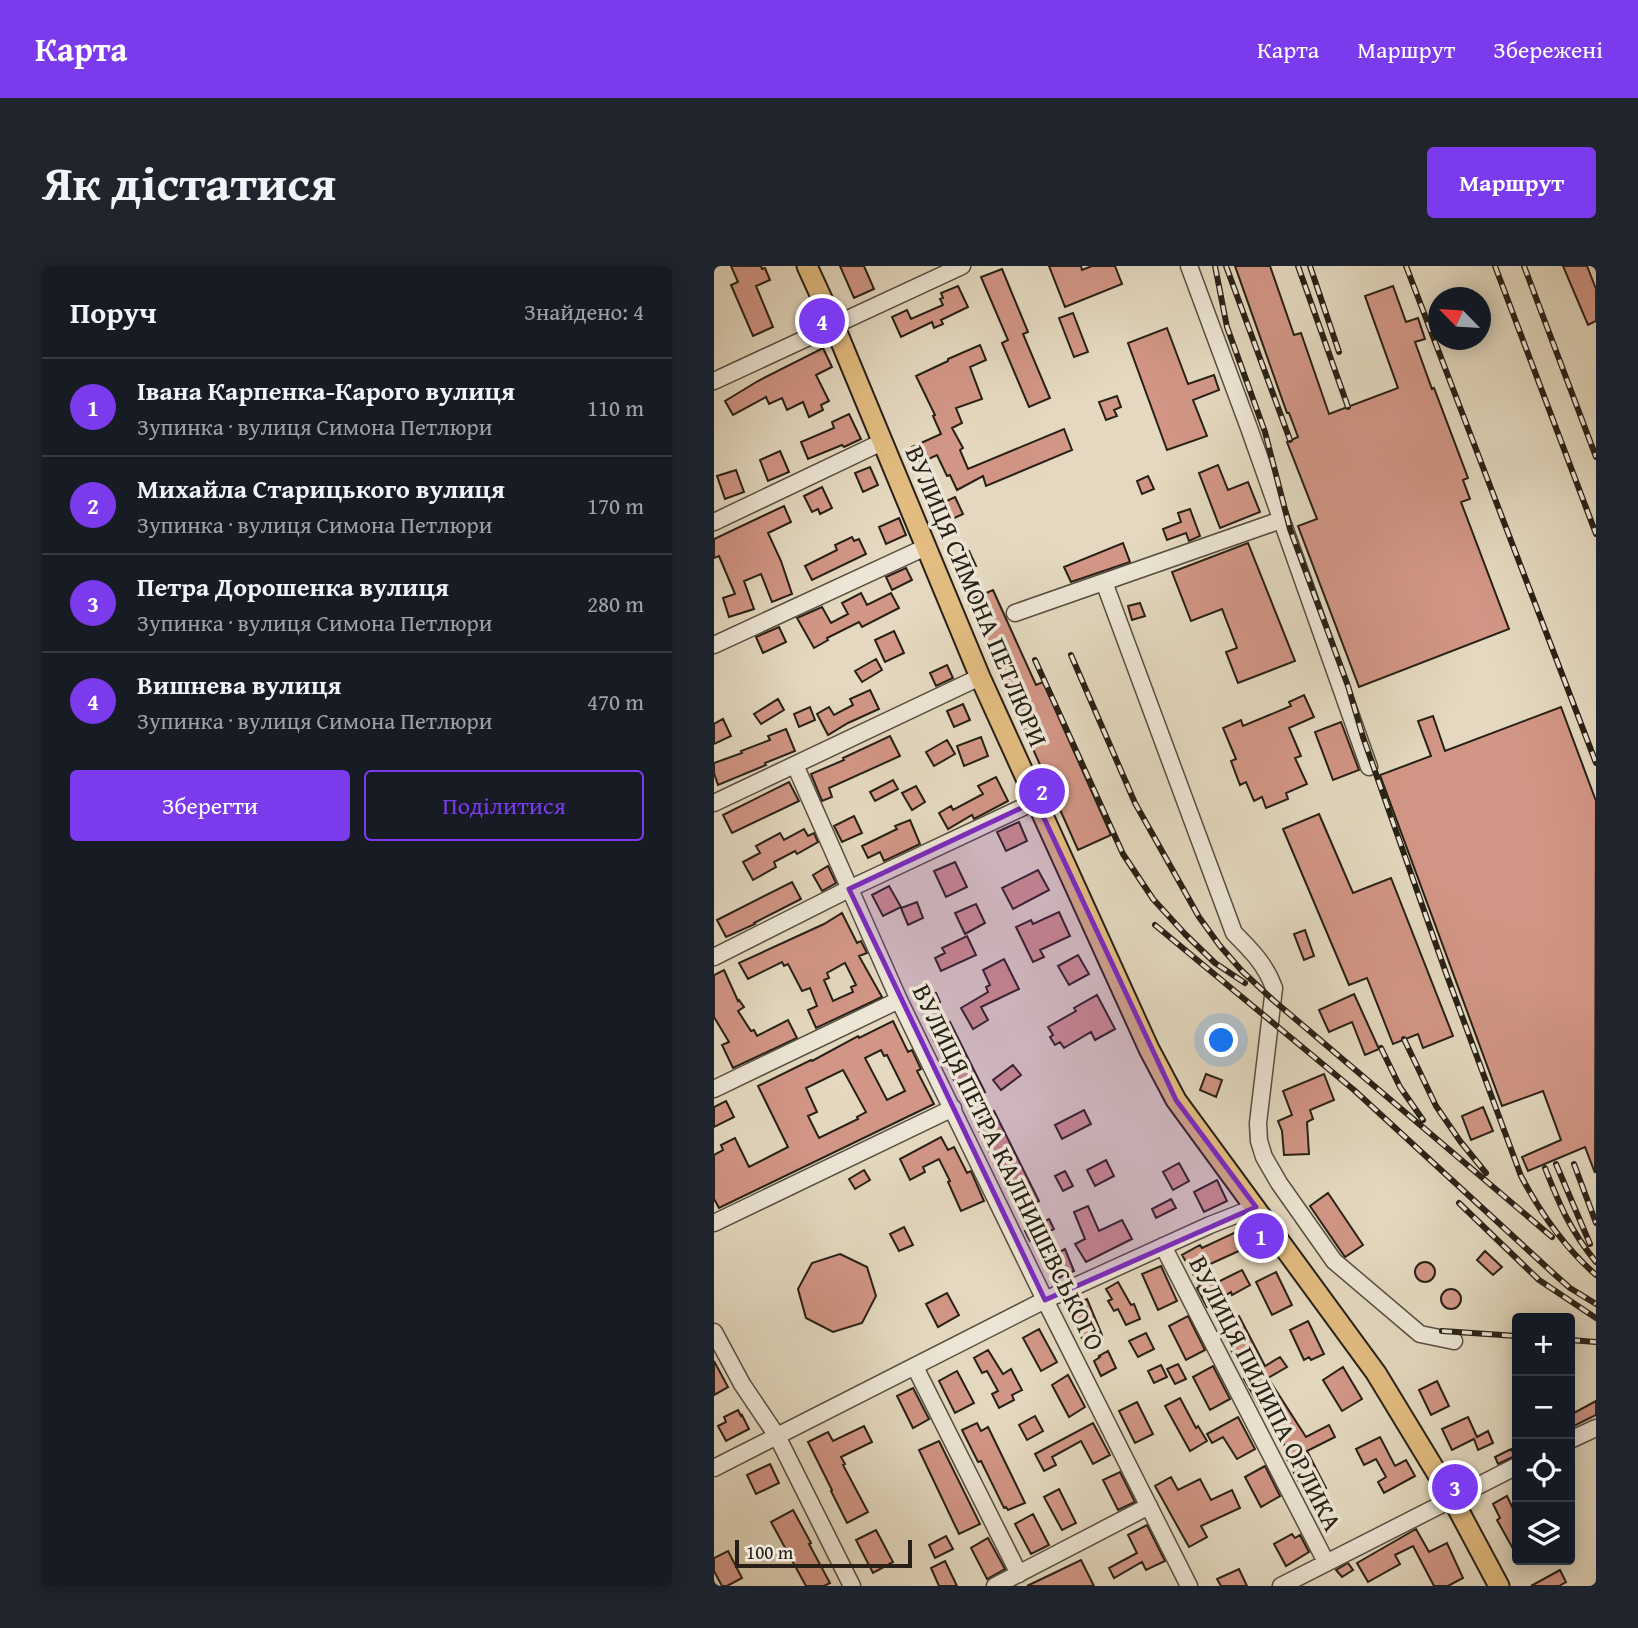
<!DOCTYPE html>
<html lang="uk">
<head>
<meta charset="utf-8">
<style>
	body { margin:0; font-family:"Gentium Book Plus",serif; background:#20242c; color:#f1f3f6 }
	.controls { position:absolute; right:21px; bottom:21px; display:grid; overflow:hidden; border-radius:7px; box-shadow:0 4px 18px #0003 }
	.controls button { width:63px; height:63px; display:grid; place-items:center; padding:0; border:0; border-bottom:2px solid #363941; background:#171b24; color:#f1f3f6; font:35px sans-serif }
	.compass { position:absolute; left:714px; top:21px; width:63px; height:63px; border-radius:50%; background:#171b24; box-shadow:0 4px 18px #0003; rotate:295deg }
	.scale { position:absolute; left:21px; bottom:18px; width:177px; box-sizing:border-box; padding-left:7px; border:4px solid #282016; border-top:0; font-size:19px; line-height:24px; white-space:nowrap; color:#282016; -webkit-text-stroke:5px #ede6d6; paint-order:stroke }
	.you { position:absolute; left:508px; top:775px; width:24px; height:24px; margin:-18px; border:5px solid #fff; border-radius:50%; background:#1a73e8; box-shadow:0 0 0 10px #1a73e833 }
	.badge { display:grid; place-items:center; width:46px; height:46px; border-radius:50%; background:#7c3aed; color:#fff; font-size:23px; font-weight:700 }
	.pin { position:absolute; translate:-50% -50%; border:4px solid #fff; box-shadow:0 2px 7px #0006 }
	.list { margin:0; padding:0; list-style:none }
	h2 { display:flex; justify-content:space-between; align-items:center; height:91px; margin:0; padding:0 28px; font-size:30px }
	h2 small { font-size:23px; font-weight:400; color:#9ea1a6 }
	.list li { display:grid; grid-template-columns:46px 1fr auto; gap:21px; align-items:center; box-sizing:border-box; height:98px; padding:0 28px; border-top:2px solid #363941 }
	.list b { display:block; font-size:26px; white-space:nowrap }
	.list p { margin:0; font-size:23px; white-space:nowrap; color:#9ea1a6 }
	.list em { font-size:23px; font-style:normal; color:#9ea1a6 }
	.actions { display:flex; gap:14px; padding:21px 28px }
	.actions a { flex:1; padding:16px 0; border:2px solid #7c3aed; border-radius:7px; text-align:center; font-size:24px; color:#7c3aed }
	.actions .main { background:#7c3aed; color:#fff }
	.icon { flex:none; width:38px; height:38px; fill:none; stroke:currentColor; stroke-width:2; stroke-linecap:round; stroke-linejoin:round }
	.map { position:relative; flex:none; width:882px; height:1320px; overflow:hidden; border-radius:7px }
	header { display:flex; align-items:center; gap:42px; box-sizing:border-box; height:98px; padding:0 35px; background:#7c3aed; color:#fff }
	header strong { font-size:33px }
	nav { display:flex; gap:38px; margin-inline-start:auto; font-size:24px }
	.intro { display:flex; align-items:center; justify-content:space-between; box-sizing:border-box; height:168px; padding:0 42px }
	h1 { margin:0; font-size:49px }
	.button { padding:18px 32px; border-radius:7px; background:#7c3aed; color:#fff; font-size:24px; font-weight:700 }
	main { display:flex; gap:42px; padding:0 42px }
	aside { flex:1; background:#171b24; border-radius:7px; box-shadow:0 4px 18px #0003 }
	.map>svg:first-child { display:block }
	.building { fill:#d29686; stroke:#282016; stroke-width:2; fill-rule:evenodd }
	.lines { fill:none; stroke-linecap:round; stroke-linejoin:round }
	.minor-casing { stroke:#574e40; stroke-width:19 }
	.major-casing { stroke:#282016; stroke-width:23 }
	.minor { stroke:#ede6d6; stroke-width:16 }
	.major { stroke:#e2bc80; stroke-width:19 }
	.rail-casing { stroke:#282016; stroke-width:6 }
	.rail { stroke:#ede6d6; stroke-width:3.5; stroke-dasharray:10; stroke-linecap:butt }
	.marked { fill:#7b2cbf; fill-opacity:0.2; stroke:#7b2cbf; stroke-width:5; stroke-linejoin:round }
	.labels { text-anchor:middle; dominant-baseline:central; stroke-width:7; stroke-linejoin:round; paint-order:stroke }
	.street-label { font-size:26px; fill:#282016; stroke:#ede6d6 }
</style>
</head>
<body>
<header>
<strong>Карта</strong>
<nav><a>Карта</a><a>Маршрут</a><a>Збережені</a></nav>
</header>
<div class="intro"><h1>Як дістатися</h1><a class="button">Маршрут</a></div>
<main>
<aside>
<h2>Поруч<small>Знайдено: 4</small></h2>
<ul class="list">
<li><span class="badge">1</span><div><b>Івана Карпенка-Карого вулиця</b><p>Зупинка · вулиця Симона Петлюри</p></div><em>110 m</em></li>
<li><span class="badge">2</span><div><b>Михайла Старицького вулиця</b><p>Зупинка · вулиця Симона Петлюри</p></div><em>170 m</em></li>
<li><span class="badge">3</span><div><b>Петра Дорошенка вулиця</b><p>Зупинка · вулиця Симона Петлюри</p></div><em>280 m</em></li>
<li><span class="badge">4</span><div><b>Вишнева вулиця</b><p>Зупинка · вулиця Симона Петлюри</p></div><em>470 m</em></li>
</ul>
<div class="actions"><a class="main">Зберегти</a><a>Поділитися</a></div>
</aside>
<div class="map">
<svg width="882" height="1320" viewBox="0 0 882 1320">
	<rect width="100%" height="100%" fill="#e4d9c0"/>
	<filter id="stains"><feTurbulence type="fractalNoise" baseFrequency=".00286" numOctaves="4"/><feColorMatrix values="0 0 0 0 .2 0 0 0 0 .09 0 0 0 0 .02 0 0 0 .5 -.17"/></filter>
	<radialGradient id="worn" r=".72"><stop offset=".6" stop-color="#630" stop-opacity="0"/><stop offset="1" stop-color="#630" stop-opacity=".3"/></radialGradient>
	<path class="building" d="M17 0H47L48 3 51 2 56 14 42 20 59 61 39 70 17 19 24 16Z
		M126 0H150L160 23 140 32Z
		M335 0H367L368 4 378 0H401L408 18 351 41Z
		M521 0H556L580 69 587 67 615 148 684 122 651 30 679 20 692 56 704 52 711 73 701 76 718 123 720 122 754 212 749 214 756 233 747 236 795 363 645 421 584 260 603 253 573 176 584 171 575 147H573Z
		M849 0H873L882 23V55L874 59Z
		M288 3 314 66 309 68 336 132 315 141 288 77 294 74 267 11Z
		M244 20 254 41 227 54 229 58 220 62 218 56 187 71 178 51 193 44 197 53 229 39 226 33 229 32 227 27Z
		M359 47 374 86 360 91 345 52Z
		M453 62 474 118 500 109 505 124 479 134 493 170 453 184 414 77Z
		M266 79 272 94 256 101 268 133 242 142 248 157 238 162 249 182 246 184 254 203 350 163 358 184 272 220 269 210 243 224 236 209 233 210 223 189 206 197 198 181 227 168 219 150 221 149 202 110 234 95V93Z
		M109 82 118 101 102 109 115 135 107 139 109 144 95 151 89 136 73 144 68 132 55 138 52 131 19 149 11 135 44 115Z
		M403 130 407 141 400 144 403 150 392 154 385 136Z
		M135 148 147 173 130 181 128 179 94 193 87 176 120 162 118 156Z
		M66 185 75 206 54 215 46 194Z
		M504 199 514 224 534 216 546 246 506 262 485 207Z
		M156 201 164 219 149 226 141 207Z
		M22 204 30 226 11 233 3 210Z
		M434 210 440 223 428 228 423 215Z
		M108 221 118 242 106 248 104 243 98 246 90 230Z
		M241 231 249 248 234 255 226 238Z
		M70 240 77 256 54 267 67 295 78 328 58 336 47 308 30 315 40 343 15 351 9 332 21 328 5 290 0 292V273Z
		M476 243 486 270 475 275 472 267 453 274 449 263 467 256 464 247Z
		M185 252 192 269 172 278 165 261Z
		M138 271 140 275 145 273 152 288 98 314 91 300 123 284 121 279Z
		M409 277 416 296 357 316 350 301Z
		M534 277 581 395 524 417 512 386 523 382 508 343 477 355 458 306Z
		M255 285 262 300 249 305 243 290Z
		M192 302 198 314 178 324 172 311Z
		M279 324 322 419 329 416 397 569 364 584 253 335Z
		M147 327 153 339 177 327 185 342 148 361 145 356 113 372 114 374 100 382 83 352 108 341 117 357 134 348 128 337Z
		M426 337 431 350 418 354 414 340Z
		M65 361 72 376 49 387 42 371Z
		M180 365 190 387 171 396 161 374Z
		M162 393 168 404 148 416 141 405Z
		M233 399 239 412 222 420 216 407Z
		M156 424 165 443 134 457 114 469 103 448 115 441 120 449 139 439 136 433Z
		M590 429 600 451 575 462 587 490 581 492 593 518 572 527 574 533 552 542 548 531 540 535 532 516 526 519 517 495 522 493 509 462 527 454 529 460 577 440 575 436Z
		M64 433 70 444 47 458 40 448Z
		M249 438 256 454 240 461 233 445Z
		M96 441 101 454 85 461 80 448Z
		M847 441 882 535 881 907 871 881 814 905 808 891 847 874 829 825 788 840 666 509 717 490 704 455 719 450 731 485Z
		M9 453 17 470 0 478V458Z
		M627 456 645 504 619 514 601 466Z
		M72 463 81 485 51 497 52 499 4 519 0 507V497L28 487 27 485 56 474 54 470Z
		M176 470 186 490 115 522 118 531 108 535 97 508 130 494 129 492Z
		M267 471 274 490 250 500 243 480Z
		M233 474 241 488 220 500 212 486Z
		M282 511 294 535 260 553 258 549 234 563 225 547 237 540 239 544 269 528 264 520Z
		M179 514 184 523 161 535 156 526Z
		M75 516 85 535 18 567 9 549Z
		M202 520 211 536 198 544 188 527Z
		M605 548 639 627 677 612 739 770 709 782 704 768 679 778 653 712 635 719 569 563Z
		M140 550 148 567 128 576 120 560Z
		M196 554 206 578 170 595 166 586 154 592 148 580 183 563 181 560Z
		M305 556 313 575 292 585 283 566Z
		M90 563 94 570 100 567 104 576 83 588 81 585 60 596 62 601 39 614 29 596 46 587 42 580 66 567 70 574Z
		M241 596 253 621 232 631 220 605Z
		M114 600 122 617 108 625 99 609Z
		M324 604 335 624 299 643 288 622Z
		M78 616 87 633 40 657 41 658 12 671 3 654Z
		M175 620 187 641 169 650 158 629Z
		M203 636 209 652 194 659 187 642Z
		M262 638 271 657 251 668 241 647Z
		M345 646 356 670 326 684 330 691 319 696 302 661 317 654 319 658Z
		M128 647 143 677 147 675 153 687 145 690 168 731 102 762 94 744 103 740 96 722 88 725 74 698 70 700 68 696 34 713 25 697 110 658ZM131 697 142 719 137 721 139 726 119 735 110 714 115 712 113 707Z
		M591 664 600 690 590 694 580 668Z
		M253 670 262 689 227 705 221 692 231 687 228 682Z
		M364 689 375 708 355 719 344 700Z
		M290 693 305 723 267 741 274 754 259 763 247 742 274 726 272 721 276 719 269 704Z
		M10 704 24 735 25 734 30 741 24 745 37 765 40 764 43 770 74 754 83 772 19 802 8 779 15 776 0 751V709Z
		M222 727 226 736 212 744 207 734Z
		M640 728 665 783 651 789 638 756 615 766 605 744Z
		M383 729 401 763 381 774 377 766 350 782 346 776 341 779 336 771 339 769 334 761 362 745 360 742Z
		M179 755 194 786 198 784 207 803 203 805 220 838 5 942 0 933V889L9 884 7 879 21 872 35 901 74 881 44 820 97 794 98 795 144 770 145 772ZM167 784 170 790 173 789 191 825 173 834 151 792ZM129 804 152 846 143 851 144 853 105 872 94 850 103 846 92 822Z
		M236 756 271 826 251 836 216 767Z
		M299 799 307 809 287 824 279 814Z
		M492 808 508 814 502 831 486 824Z
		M610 808 620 834 596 844 599 853 593 856 595 888 570 889 568 865 564 855 578 849 569 825Z
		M12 835 20 851 0 861V841Z
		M769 841 779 865 757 874 748 850Z
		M370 844 377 858 348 873 341 859Z
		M280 845 325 935 305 945 260 855Z
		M227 871 234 884 240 881 253 907 257 905 270 935 247 945 234 916 236 915 225 893 209 901 211 906 196 914 186 893Z
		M392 894 400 910 381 920 373 904Z
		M465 897 475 915 459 924 449 906Z
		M150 904 156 914 141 923 135 913Z
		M351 905 359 920 349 925 341 910Z
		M503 914 513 935 490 946 480 926Z
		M614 927 649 979 631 991 596 940Z
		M457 933 462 942 442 952 438 943Z
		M374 940 385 965 408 954 418 973 372 996 361 978 371 973 360 946Z
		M335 953 340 963 316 975 311 965Z
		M190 961 199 979 185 985 176 968Z
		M542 964 552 978 543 983 540 978 494 999 504 1016 528 1004 536 1019 518 1029 517 1026 493 1041 483 1022 486 1020 468 989 486 979 488 982 522 966 525 973Z
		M351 983 360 1005 342 1013 332 993Z
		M771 985 788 1001 779 1009 763 994Z
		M126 988 153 1001 162 1030 148 1057 119 1066 92 1052 84 1023 98 997Z
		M701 1006a10 10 0 1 1 20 0a10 10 0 1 1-20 0Z
		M447 1000 463 1035 444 1044 428 1008Z
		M562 1006 578 1039 558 1049 542 1016Z
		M404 1016 417 1039 420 1038 426 1053 412 1059 404 1043 400 1045 394 1035 398 1033 392 1023Z
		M727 1033a10 10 0 1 1 20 0a10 10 0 1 1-20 0Z
		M233 1027 245 1049 224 1061 212 1038Z
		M373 1033 388 1069 370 1077 354 1041Z
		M474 1050 491 1084 472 1094 455 1060Z
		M525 1050 551 1100 566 1091 573 1101 554 1112 592 1171 615 1159 621 1171 593 1185 612 1222 593 1232 572 1191 576 1189 557 1155 555 1157 530 1113 532 1112 505 1061Z
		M594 1055 610 1088 597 1094 595 1091 590 1094 576 1064Z
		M325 1063 343 1096 327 1105 309 1072Z
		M432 1067 440 1083 424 1091 415 1075Z
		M274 1084 289 1108 297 1103 308 1124 298 1129 300 1134 285 1142 278 1128 284 1125 273 1105 268 1107 260 1092Z
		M394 1085 402 1102 387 1110 380 1095 386 1091 385 1090Z
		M0 1095 14 1121 0 1129Z
		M464 1098 472 1113 461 1118 453 1103Z
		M447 1099 453 1111 440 1117 434 1105Z
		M499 1100 516 1133 496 1144 479 1111Z
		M629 1101 648 1133 628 1145 609 1114Z
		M243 1105 260 1137 241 1147 225 1115Z
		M354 1109 371 1141 355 1151 338 1119Z
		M723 1115 735 1140 717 1149 705 1124Z
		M199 1122 215 1153 199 1162 183 1130Z
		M466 1132 482 1162 484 1160 493 1175 476 1185 451 1140Z
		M882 1135V1149L856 1162V1149Z
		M423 1136 439 1168 421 1177 405 1145Z
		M24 1144 27 1150 28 1149 35 1163 12 1175 4 1160 12 1156 10 1151Z
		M321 1150 329 1165 313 1174 305 1159Z
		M524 1151 541 1183 523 1193 509 1171 498 1177 493 1168Z
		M754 1151 763 1171 774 1165 779 1177 764 1184 760 1173 738 1184 728 1163Z
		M263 1157 267 1165 274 1161 311 1237 294 1244 292 1241 290 1242 267 1195 264 1196 248 1164Z
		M379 1157 396 1189 379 1198 367 1175 338 1191 342 1199 330 1205 321 1188Z
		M150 1160 158 1176 127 1191 131 1198 129 1199 154 1246 133 1257 117 1225 118 1224 94 1176 114 1166 119 1175Z
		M666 1171 681 1200 692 1194 701 1210 670 1227 664 1216 672 1211 662 1193 650 1199 642 1183Z
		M225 1175 266 1258 245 1268 205 1184Z
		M797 1183 801 1190 784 1198 781 1191Z
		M56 1198 65 1217 42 1228 33 1209Z
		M551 1200 566 1230 547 1241 531 1211Z
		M406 1206 421 1236 404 1244 389 1214Z
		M457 1211 464 1224 486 1213 497 1234 518 1224 526 1242 487 1260 493 1271 475 1281 441 1220Z
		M345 1223 362 1257 348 1264 330 1231Z
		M793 1230 803 1251V1290L783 1254 786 1252 779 1238Z
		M79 1244 97 1277 95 1278 116 1317 110 1320H92L57 1256Z
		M319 1248 335 1279 317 1288 301 1258Z
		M433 1259 451 1295 432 1304 428 1296 400 1312 395 1302 423 1287 414 1269Z
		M702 1263 715 1286 733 1277 749 1312 734 1320H720L699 1280 681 1289 686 1298 654 1316 643 1297Z
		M162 1264 179 1296 159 1307 142 1274Z
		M578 1268 581 1272 586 1269 595 1286 572 1300 560 1278Z
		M232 1270 239 1283 221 1292 215 1279Z
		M274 1272 291 1303 273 1313 257 1282Z
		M14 1285 28 1312 13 1320H8L0 1305V1292Z
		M367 1294 380 1320H313L338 1308Z
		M231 1295 243 1320H225L217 1302Z
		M634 1297 639 1304 628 1311 622 1304Z
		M525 1303 533 1320H507L503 1313Z
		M846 1304 852 1316 845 1320H817Z"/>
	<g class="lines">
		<g class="minor-casing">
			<path id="minor" d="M475 0 535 162 655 501
				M0 115 248 0
				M0 256 168 176
				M390 316 520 667C537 684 552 699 560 722L544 857 545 875 550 891 565 917 620 995 706 1068 740 1075
				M301 347 567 254
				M0 379 212 281
				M81 499 185 734 331 1034 475 1320
				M0 537 266 411
				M0 691 135 623 322 535
				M0 823 185 734
				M0 957 239 842
				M449 980 612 1296
				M0 1066 28 1118 63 1170 138 1320
				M201 1101 305 1308
				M856 1174 882 1162
				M0 1202 331 1034 496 959 542 941
				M281 1320 435 1240
				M567 1320 803 1200"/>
		</g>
		<g class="major-casing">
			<path id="major" d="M93 0 120 59 266 411 435 783 462 834 662 1107 738 1232 785 1320"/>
		</g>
		<use href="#minor" class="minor"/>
		<use href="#major" class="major"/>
		<g class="rail-casing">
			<path id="rail" d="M501 0 513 61 551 166 576 263 634 420 649 471 732 707 807 910C827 948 850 981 882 1009
				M512 0 576 174
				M584 0 634 141
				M596 0 625 86
				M692 0 882 497
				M781 0 882 268
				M810 0 882 191
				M357 389 421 537 485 651 506 680 528 705 559 734 838 971
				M321 394 409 588 439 633 471 668 501 697 531 717
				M441 659 640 824 839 1007 856 1022 882 1038
				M690 773 722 840 746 875 772 907
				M667 782 686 821 709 854
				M842 898 876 978
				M860 898 882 957
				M831 902C846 940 856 964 882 996
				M745 937 825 1014 882 1052
				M728 1065 803 1070
				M856 1074 882 1076"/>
		</g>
		<use href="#rail" class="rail"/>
	</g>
	<path class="marked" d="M322 535 462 834 542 941 331 1034 135 623Z"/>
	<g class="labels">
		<g class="street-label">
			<text transform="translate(263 330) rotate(67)">ВУЛИЦЯ СИМОНА ПЕТЛЮРИ</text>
			<text transform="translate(295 901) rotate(64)">ВУЛИЦЯ ПЕТРА КАЛНИШЕВСЬКОГО</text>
			<text transform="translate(552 1127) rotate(63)">ВУЛИЦЯ ПИЛИПА ОРЛИКА</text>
		</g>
	</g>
	<rect width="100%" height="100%" filter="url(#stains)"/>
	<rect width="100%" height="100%" fill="url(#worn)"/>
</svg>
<div class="controls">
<button>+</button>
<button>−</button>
<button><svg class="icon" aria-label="locate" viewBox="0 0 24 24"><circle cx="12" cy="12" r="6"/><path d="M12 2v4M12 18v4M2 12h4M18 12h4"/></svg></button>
<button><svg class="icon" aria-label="layers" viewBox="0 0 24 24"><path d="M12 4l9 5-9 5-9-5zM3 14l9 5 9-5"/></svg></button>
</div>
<svg class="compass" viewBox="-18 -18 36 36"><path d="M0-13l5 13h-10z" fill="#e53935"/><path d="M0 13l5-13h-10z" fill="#9ea1a6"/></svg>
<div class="scale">100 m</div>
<div class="you"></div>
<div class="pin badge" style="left:547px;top:970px">1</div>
<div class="pin badge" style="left:328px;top:525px">2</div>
<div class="pin badge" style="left:741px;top:1221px">3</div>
<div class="pin badge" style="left:108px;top:55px">4</div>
</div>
</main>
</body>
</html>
